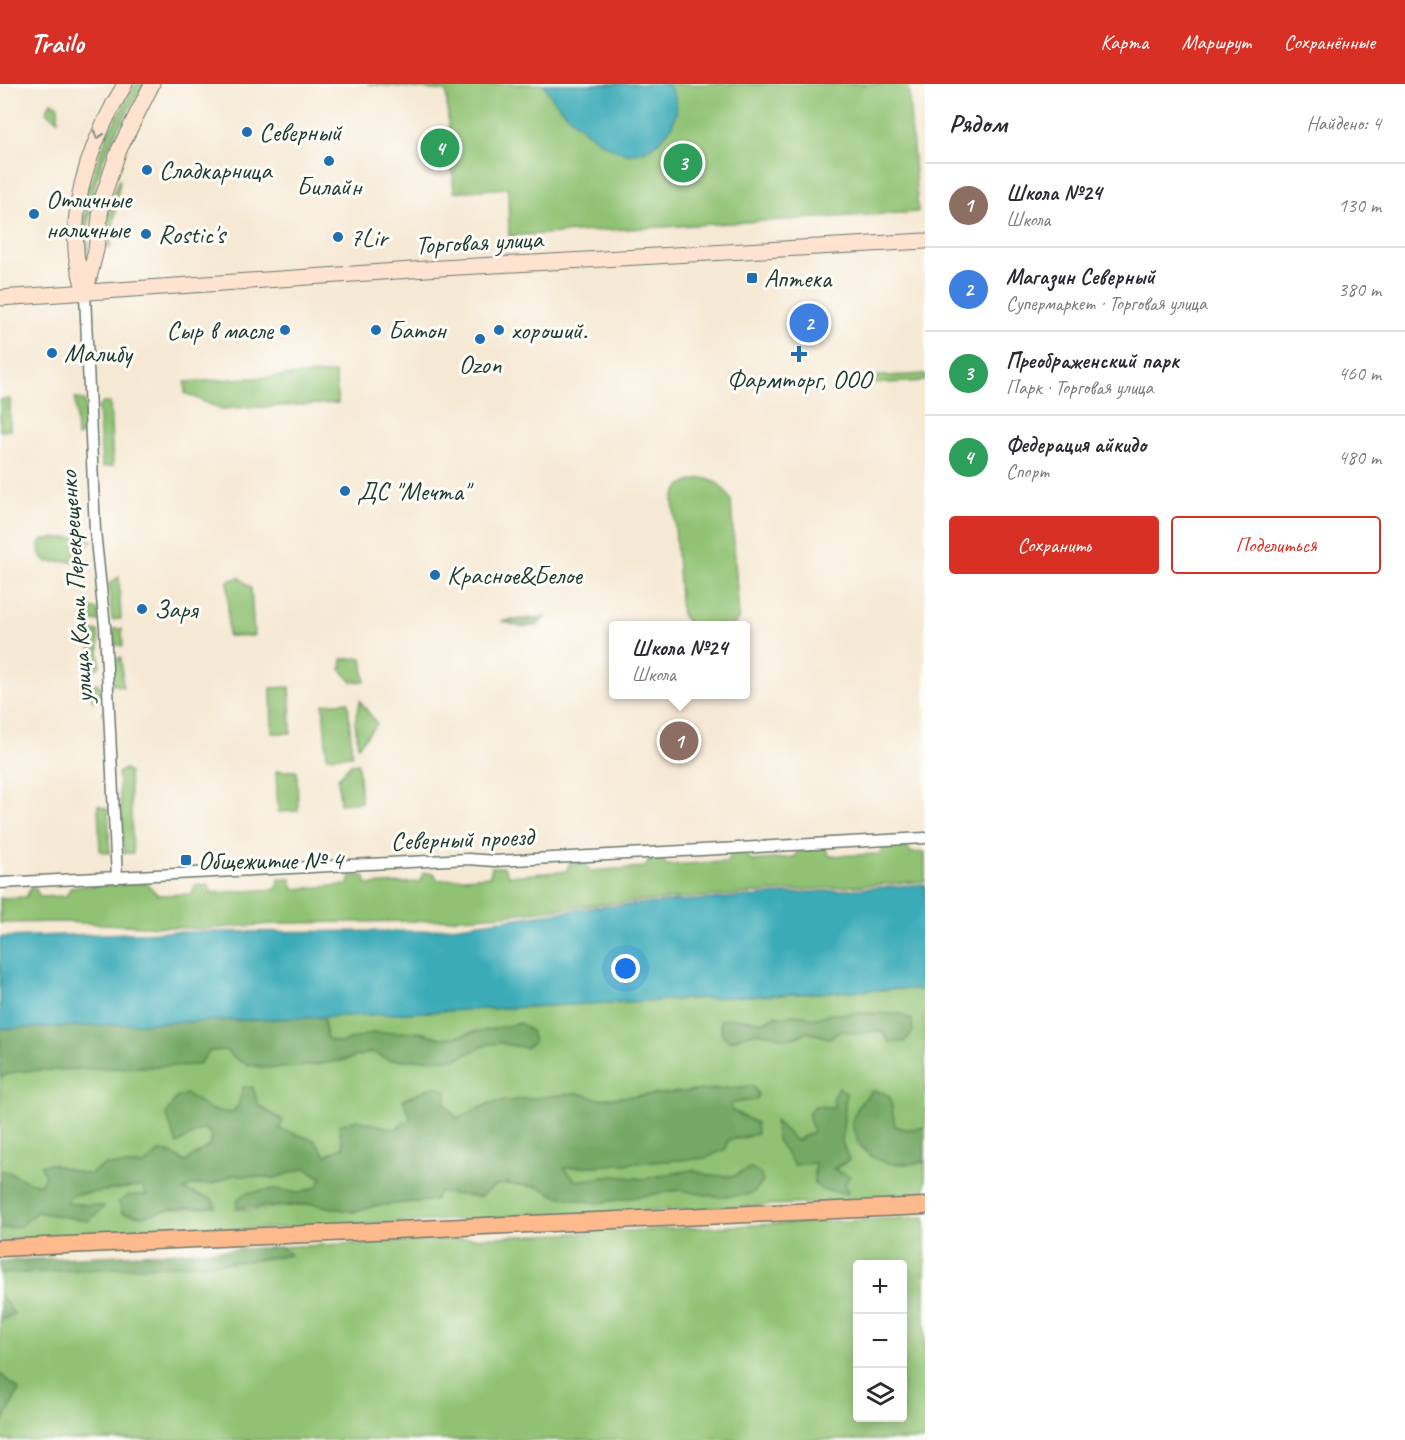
<!DOCTYPE html>
<html lang="ru">
<head>
<meta charset="utf-8">
<style>
	body { margin:0; font-family:Caveat,sans-serif; background:#f7f7f7; color:#2b2b33 }
	.controls { position:absolute; right:18px; bottom:18px; display:grid; overflow:hidden; border-radius:6px; box-shadow:0 3px 15px #0003 }
	.controls button { width:54px; height:54px; display:grid; place-items:center; padding:0; border:0; border-bottom:2px solid #e1e1e2; background:#fff; color:#2b2b33; font:30px sans-serif }
	.you { position:absolute; left:626px; top:885px; width:21px; height:21px; margin:-15px; border:4px solid #fff; border-radius:50%; background:#1a73e8; box-shadow:0 0 0 9px #1a73e833 }
	.badge { display:grid; place-items:center; width:39px; height:39px; border-radius:50%; background:#d93025; color:#fff; font-size:20px; font-weight:700 }
	.pin { position:absolute; translate:-50% -50%; border:3px solid #fff; box-shadow:0 2px 6px #0006 }
	.popup { position:absolute; left:609px; top:537px; width:141px; height:78px; box-sizing:border-box; display:grid; place-content:center; border-radius:6px; background:#fff; filter:drop-shadow(0 2px 4px #0005); font-size:20px; white-space:nowrap; color:#7c7c81 }
	.popup b { font-size:22px; color:#2b2b33 }
	.popup::after { content:''; position:absolute; left:50%; top:100%; margin-left:-12px; border:12px solid transparent; border-top-color:#fff }
	.list { margin:0; padding:0; list-style:none }
	h2 { display:flex; justify-content:space-between; align-items:center; height:78px; margin:0; padding:0 24px; font-size:26px }
	h2 small { font-size:20px; font-weight:400; color:#7c7c81 }
	.list li { display:grid; grid-template-columns:39px 1fr auto; gap:18px; align-items:center; box-sizing:border-box; height:84px; padding:0 24px; border-top:2px solid #e1e1e2 }
	.list b { display:block; font-size:22px; white-space:nowrap }
	.list p { margin:0; font-size:20px; white-space:nowrap; color:#7c7c81 }
	.list em { font-size:20px; font-style:normal; color:#7c7c81 }
	.actions { display:flex; gap:12px; padding:18px 24px }
	.actions a { flex:1; padding:14px 0; border:2px solid #d93025; border-radius:6px; text-align:center; font-size:21px; color:#d93025 }
	.actions .main { background:#d93025; color:#fff }
	.icon { flex:none; width:33px; height:33px; fill:none; stroke:currentColor; stroke-width:2; stroke-linecap:round; stroke-linejoin:round }
	.map { position:relative; flex:none; width:925px; height:1356px; overflow:hidden }
	header { display:flex; align-items:center; gap:36px; box-sizing:border-box; height:84px; padding:0 30px; background:#d93025; color:#fff }
	header strong { font-size:28px }
	nav { display:flex; gap:33px; margin-inline-start:auto; font-size:21px }
	main { display:flex }
	aside { flex:1; background:#fff }
	.map>svg:first-child { display:block }
	.green { fill:#91c273; stroke:#588054; stroke-width:1.5; fill-rule:evenodd }
	.forest { fill:#74a865; stroke:#4a724c; stroke-width:1.5 }
	.water { fill:#3babb8; stroke:#2d7476; stroke-width:1.5 }
	.lines { fill:none; stroke-linecap:round; stroke-linejoin:round }
	.street-casing { stroke:#6a796c; stroke-width:13 }
	.secondary-casing { stroke:#6a796c; stroke-width:17 }
	.primary-casing { stroke:#6a796c; stroke-width:19 }
	.street { stroke:#fff; stroke-width:10 }
	.secondary { stroke:#fee3d1; stroke-width:15 }
	.primary { stroke:#fcba8d; stroke-width:16 }
	.oneway { stroke:#8e9082 }
	.poi-dot { fill:#1f6fb2; stroke:#fdfcf7; stroke-width:2 }
	.labels { text-anchor:middle; dominant-baseline:central; stroke-width:6; stroke-linejoin:round; paint-order:stroke }
	.poi-label { font-size:26px; fill:#1f3d34; stroke:#fdfcf7; text-anchor:start }
	.street-label { font-size:26px; fill:#1f3d34; stroke:#fdfcf7 }
</style>
</head>
<body>
<header>
<strong>Trailo</strong>
<nav><a>Карта</a><a>Маршрут</a><a>Сохранённые</a></nav>
</header>
<main>
<div class="map">
<svg width="925" height="1356" viewBox="0 0 925 1356">
	<rect width="100%" height="100%" fill="#fdfcf7"/>
	<filter id="ink" filterUnits="userSpaceOnUse"><feTurbulence type="fractalNoise" baseFrequency=".0167" numOctaves="2"/><feDisplacementMap in="SourceGraphic" scale="12" xChannelSelector="R" yChannelSelector="G"/><feConvolveMatrix kernelMatrix="1 2 1 2 8 2 1 2 1" color-interpolation-filters="sRGB"/></filter>
	<filter id="wash" filterUnits="userSpaceOnUse"><feTurbulence type="fractalNoise" baseFrequency=".008" numOctaves="4" result="noise"/><feDisplacementMap in="SourceGraphic" scale="24" xChannelSelector="R" yChannelSelector="G"/><feGaussianBlur stdDeviation="1.35" result="paint"/><feColorMatrix in="noise" values="0 0 0 0 0 0 0 0 0 0 0 0 0 0 0 0 0 1.4 0 .05"/><feComposite in="paint" operator="in"/></filter>
	<g filter="url(#wash)">
		<rect width="100%" height="100%" fill="#f6e9d4"/>
		<path class="green" d="M136 0H145C108 56 83 104 89 174L86 182 82 173 86 109 107 51Z
			M367 0H908L918 128 509 152 508 104 454 108 446 7Z
			M51 18 58 22V36L46 28Z
			M120 95 110 164 105 163C104 138 107 117 120 95Z
			M335 289 338 319 220 325 185 309V298Z
			M925 290V297L850 301 849 294Z
			M75 314 85 317 86 348 77 353Z
			M10 315V346L0 347V316Z
			M103 319H110L113 382 102 383 98 324Z
			M701 394C716 395 725 404 731 417L739 534 734 541H690L681 529 673 414 681 401Z
			M87 453 93 457 77 470 78 477 47 478 40 471 39 460 44 455Z
			M119 493 121 535 112 536 109 500Z
			M239 493 251 504 254 552H228V497Z
			M85 523 98 526 99 537H85Z
			M113 545H122L123 562 114 560Z
			M98 547 100 582 93 587 89 548Z
			M121 573 123 603 113 600 111 577Z
			M362 574 365 597 352 598 341 586 342 575Z
			M97 599 102 604 103 613 92 617V600Z
			M290 603 291 649H272L271 604Z
			M360 617 377 640 358 662 355 638Z
			M348 618 352 671 327 673 323 620Z
			M358 679 361 718 340 720 338 694 351 680Z
			M125 685 129 689 133 769H124L118 689Z
			M276 687H297L298 727 278 728Z
			M98 721 108 725 110 769 100 767Z
			M906 761 911 769 925 768V797L602 820 504 831 419 837 286 839 204 845 63 838 0 839V814L26 813 31 804H35L40 813 66 812 71 803 146 799 158 811 192 810 195 801H208L212 809 277 805 279 795H291L294 805 348 801 351 792H364L367 801 420 798 423 789H434L438 796 490 792 492 783H504L509 792 567 787 569 780 585 779 590 787 646 783 649 774H662L666 781 728 778 730 769 746 768 751 777 795 773 798 766 826 764 829 772 880 770 884 762Z
			M896 905 925 906V1044L905 1045 894 1042 890 1013 882 1008 872 1007 858 1022 857 1059C877 1083 896 1082 925 1078V1114L0 1157V1145L21 1142 36 1128 89 1137 103 1123 65 1119 71 1111 143 1102 147 1111 128 1112 142 1132 172 1125 216 1123 212 1115 182 1106 192 1101 212 1100 233 1091 275 1094 305 1084 322 1094 318 1103 298 1109 275 1105 236 1124 247 1126 313 1120 354 1128 374 1122 434 1116 439 1108 479 1113 496 1101 507 1100 539 1103 557 1112 598 1119 679 1106 720 1113 751 1084 733 1092H712L692 1086 643 1095 615 1092 576 1097 563 1084 706 1074 728 1056 748 1053 756 1039 731 1026V1019L753 1002 599 1015 577 1009 490 1019 457 1035 445 1019 395 1045 357 1036 343 1063 325 1072 314 1056 279 1045 283 1036C266 1026 249 1012 231 1029L212 1026 186 1011 176 1059 204 1043 211 1051 210 1061 185 1078 169 1068 144 1081H105L88 1091 51 1080 41 1081 45 1091 41 1100C23 1101 15 1086 0 1087V993L18 987 198 981 210 967 225 966 240 977H342L372 968 389 976 456 975 488 960 501 959 526 964 476 947 454 953 441 954 419 948 373 949 340 959 327 955 323 933ZM871 929 900 930 912 936C889 944 867 953 843 946L829 954 807 948C781 962 781 949 759 949 749 949 739 953 730 957L734 934 765 938 775 932 804 931 812 935 831 930ZM846 1009 842 1058 849 1076 814 1099 815 1078 776 1038 795 1057 813 1048Z
			M925 1133V1356H0V1344L19 1306 0 1290V1237L14 1230 0 1211V1190L240 1178 290 1171 281 1163ZM858 1180H902V1334H858Z"/>
		<path class="forest" d="M545 533 537 542 521 543 501 537Z
			M871 929 901 930 912 936 913 948 904 958H889L882 947 855 950 843 946 829 954 807 948C781 962 781 949 759 949 749 949 739 953 730 957L722 951 720 936 734 934 765 938 775 932 804 931 812 935 831 930Z
			M323 933 327 955 340 959 373 949 419 948 441 954 454 953 520 939 531 947 534 958 526 964 501 959 488 960 456 975 389 976 372 968C339 978 272 993 240 977 235 975 230 969 225 966L210 967 198 981 18 987 0 993V945Z
			M753 1002 758 1010 756 1016 731 1019V1026L756 1039 757 1050 728 1056 726 1065 706 1074 564 1084 576 1097 615 1092 643 1095 692 1086 712 1092H733L751 1084 760 1089 763 1098 752 1110 720 1113 679 1106 598 1119 557 1112 539 1103 507 1100 496 1101 479 1113 439 1108 434 1116 374 1122 354 1128 313 1120 236 1124 238 1115 246 1109 275 1105 298 1109 317 1103 322 1094 305 1084 275 1094 233 1091 212 1100 192 1101 183 1106 212 1115 216 1123 172 1125 142 1132 122 1129 119 1118 128 1112 147 1111 142 1102 71 1111 66 1119 104 1122 89 1137 36 1128 21 1142 0 1145V1087C14 1086 25 1101 41 1100L45 1091 41 1081 51 1080 88 1091 105 1081H144L159 1068H169L185 1078 210 1061 211 1051 204 1044 177 1060 166 1030 176 1014 186 1010 212 1026 231 1029 238 1022 243 1003H253L258 1021 283 1037 279 1045 314 1056 326 1072 343 1063 339 1041 357 1036 395 1045 411 1035 403 1016 429 1004 439 1003 447 1008 445 1019 457 1035 490 1019 577 1009 599 1015Z
			M839 1003 846 1009 842 1058 849 1076 833 1085 850 1092 845 1100 848 1109 822 1106 814 1099 815 1079 794 1081 777 1056 775 1037 796 1057 813 1048 808 1029 815 1022 834 1023 833 1013Z
			M872 1007 882 1008 890 1013 895 1042 905 1045 925 1044V1078C885 1083 865 1081 851 1039L858 1022Z
			M281 1163 290 1171 240 1178 0 1190V1177Z
			M0 1211 14 1230 0 1237Z
			M0 1290 19 1306 0 1344Z"/>
		<path class="water" d="M544 0H667C694 27 659 72 627 69 602 67 553 22 544 0Z
			M925 800V906L896 905 323 933 0 945V853L168 848 422 847 596 823Z"/>
	</g>
	<g filter="url(#ink)">
		<g class="lines">
			<g class="street-casing">
				<path id="street" d="M85 210 95 447 105 543 117 794
					M0 799 468 775 495 777 925 754"/>
			</g>
			<g class="secondary-casing">
				<path id="secondary" d="M84 207C82 194 76 179 76 166 72 107 95 50 125 0
					M85 210 96 166 102 115 119 66 152 0
					M0 214 441 184 925 157"/>
			</g>
			<g class="primary-casing">
				<path id="primary" d="M0 1164 925 1122"/>
			</g>
			<use href="#street" class="street"/>
			<use href="#secondary" class="secondary"/>
			<use href="#primary" class="primary"/>
		</g>
		<defs><path id="oneway-chevron" d="M-2-3.5L2.5 0L-2 3.5" fill="none" stroke-width="1.6" stroke-linecap="round" stroke-linejoin="round" transform="scale(1.5)"/></defs>
		<use class="oneway" href="#oneway-chevron" transform="translate(98 51) rotate(110)"/>
	</g>
	<g class="poi-dot">
		<circle cx="247" cy="48" r="6"/>
		<circle cx="329" cy="77" r="6"/>
		<circle cx="147" cy="86" r="6"/>
		<circle cx="34" cy="130" r="6"/>
		<circle cx="146" cy="150" r="6"/>
		<circle cx="338" cy="153" r="6"/>
		<rect x="746" y="188" width="12" height="12" rx="3"/>
		<circle cx="285" cy="246" r="6"/>
		<circle cx="376" cy="246" r="6"/>
		<circle cx="499" cy="246" r="6"/>
		<circle cx="480" cy="255" r="6"/>
		<circle cx="52" cy="269" r="6"/>
		<path d="M796 261h6v6h6v6h-6v6h-6v-6h-6v-6h6z"/>
		<circle cx="345" cy="407" r="6"/>
		<circle cx="435" cy="491" r="6"/>
		<circle cx="142" cy="525" r="6"/>
		<rect x="180" y="770" width="12" height="12" rx="3"/>
	</g>
	<g class="labels">
		<g class="poi-label">
			<text x="259" y="48">Северный</text>
			<text x="159" y="86">Сладкарница</text>
			<text x="329" y="102" text-anchor="middle">Билайн</text>
			<text x="46" y="115">Отличные<tspan x="46" dy="30">наличные</tspan></text>
			<text x="158" y="150">Rostic's</text>
			<text x="350" y="153">7Lir</text>
			<text x="764" y="194">Аптека</text>
			<text x="273" y="246" text-anchor="end">Сыр в масле</text>
			<text x="388" y="246">Батон</text>
			<text x="511" y="246">хороший.</text>
			<text x="64" y="269">Малибу</text>
			<text x="480" y="280" text-anchor="middle">Ozon</text>
			<text x="799" y="295" text-anchor="middle">Фармторг, ООО</text>
			<text x="357" y="407">ДС "Мечта"</text>
			<text x="447" y="491">Красное&amp;Белое</text>
			<text x="154" y="525">Заря</text>
			<text x="198" y="776">Общежитие № 4</text>
		</g>
		<g class="street-label">
			<text transform="translate(479 158) rotate(-3)">Торговая улица</text>
			<text transform="translate(76 503) rotate(-94)">улица Кати Перекрещенко</text>
			<text transform="translate(462 755) rotate(-2)">Северный проезд</text>
		</g>
	</g>
</svg>
<div class="controls">
<button>+</button>
<button>−</button>
<button><svg class="icon" aria-label="layers" viewBox="0 0 24 24"><path d="M12 4l9 5-9 5-9-5zM3 14l9 5 9-5"/></svg></button>
</div>
<div class="you"></div>
<div class="pin badge" style="left:679px;top:657px;background:#8d6e63">1</div>
<div class="popup"><b>Школа №24</b>Школа</div>
<div class="pin badge" style="left:809px;top:239px;background:#3f7fe0">2</div>
<div class="pin badge" style="left:683px;top:79px;background:#2e9e5b">3</div>
<div class="pin badge" style="left:440px;top:64px;background:#2e9e5b">4</div>
</div>
<aside>
<h2>Рядом<small>Найдено: 4</small></h2>
<ul class="list">
<li><span class="badge" style="background:#8d6e63">1</span><div><b>Школа №24</b><p>Школа</p></div><em>130 m</em></li>
<li><span class="badge" style="background:#3f7fe0">2</span><div><b>Магазин Северный</b><p>Супермаркет · Торговая улица</p></div><em>380 m</em></li>
<li><span class="badge" style="background:#2e9e5b">3</span><div><b>Преображенский парк</b><p>Парк · Торговая улица</p></div><em>460 m</em></li>
<li><span class="badge" style="background:#2e9e5b">4</span><div><b>Федерация айкидо</b><p>Спорт</p></div><em>480 m</em></li>
</ul>
<div class="actions"><a class="main">Сохранить</a><a>Поделиться</a></div>
</aside>
</main>
</body>
</html>
